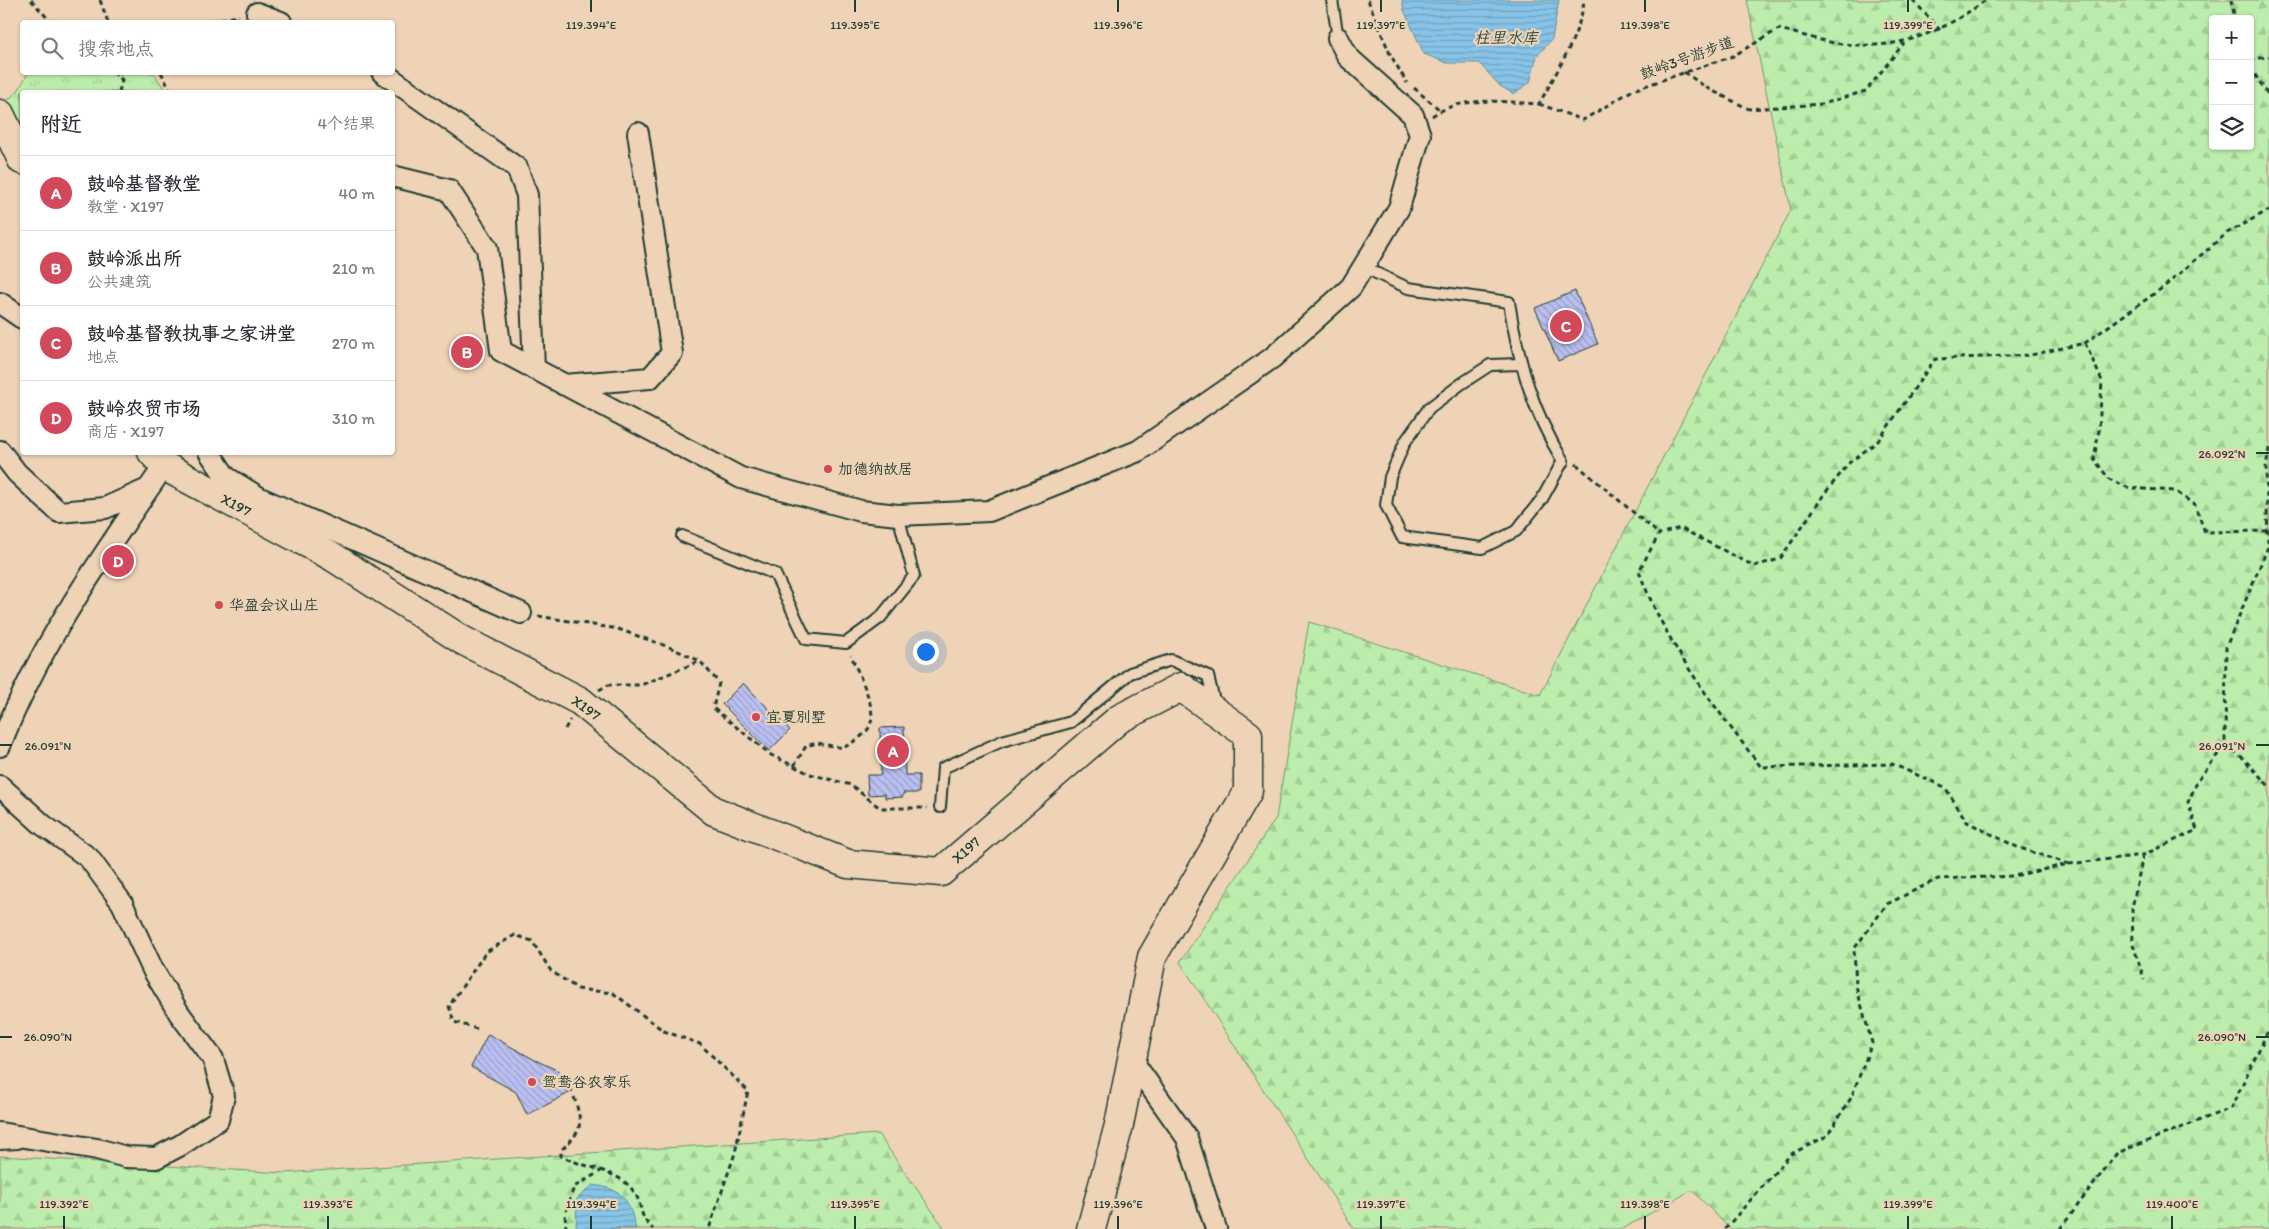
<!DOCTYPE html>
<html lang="zh">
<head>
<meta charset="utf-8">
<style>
	body { margin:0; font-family:Itim,"LXGW WenKai TC",sans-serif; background:#f7f7f7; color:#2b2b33 }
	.controls { position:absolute; right:15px; top:15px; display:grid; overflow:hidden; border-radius:5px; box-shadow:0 1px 4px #0004 }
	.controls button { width:45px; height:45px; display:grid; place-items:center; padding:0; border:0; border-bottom:1px solid #e1e1e2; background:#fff; color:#2b2b33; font:25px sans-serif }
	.you { position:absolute; left:925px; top:651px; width:18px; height:18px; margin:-12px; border:4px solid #fff; border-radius:50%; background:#1a73e8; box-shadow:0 0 0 8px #1a73e833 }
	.badge { display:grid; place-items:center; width:32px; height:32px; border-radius:50%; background:#d1495b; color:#fff; font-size:16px; font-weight:700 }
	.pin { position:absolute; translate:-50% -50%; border:2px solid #fff; box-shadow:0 1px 5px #0006 }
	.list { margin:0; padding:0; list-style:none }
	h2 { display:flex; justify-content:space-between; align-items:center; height:65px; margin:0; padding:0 20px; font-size:21px }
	h2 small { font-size:16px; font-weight:400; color:#7c7c81 }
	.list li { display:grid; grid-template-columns:32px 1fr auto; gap:15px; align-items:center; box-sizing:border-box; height:75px; padding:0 20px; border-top:1px solid #e1e1e2 }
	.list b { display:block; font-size:19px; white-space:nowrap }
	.list p { margin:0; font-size:16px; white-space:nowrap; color:#7c7c81 }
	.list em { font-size:16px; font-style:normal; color:#7c7c81 }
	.icon { flex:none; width:28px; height:28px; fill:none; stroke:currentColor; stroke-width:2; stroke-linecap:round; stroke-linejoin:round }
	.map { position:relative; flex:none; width:2269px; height:1229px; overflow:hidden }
	.search { position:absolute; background:#fff; box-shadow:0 1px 4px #0004; left:20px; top:20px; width:375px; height:55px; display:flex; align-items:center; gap:12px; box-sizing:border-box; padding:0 18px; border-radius:5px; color:#7c7c81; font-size:19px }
	.panel { position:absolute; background:#fff; box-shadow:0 1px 4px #0004; left:20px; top:90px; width:375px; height:365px; border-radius:5px }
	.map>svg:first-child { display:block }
	.forest { fill:url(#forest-firs); stroke:#6e9570; fill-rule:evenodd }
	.park { fill:url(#park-tufts); stroke:#6e9570 }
	.water { fill:url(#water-rules); stroke:#5d8e9f }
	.building { fill:url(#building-back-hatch); stroke:#1f3d34 }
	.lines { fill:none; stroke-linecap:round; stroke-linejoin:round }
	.lane-casing { stroke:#1f3d34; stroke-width:14 }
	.street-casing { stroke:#1f3d34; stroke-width:24 }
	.secondary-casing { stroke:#1f3d34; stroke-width:31 }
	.path { stroke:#1f3d34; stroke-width:3; stroke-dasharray:5 4; stroke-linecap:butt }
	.lane { stroke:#efd3b6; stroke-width:10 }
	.street { stroke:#efd3b6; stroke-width:20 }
	.secondary { stroke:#efd3b6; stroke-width:28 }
	.ticks { fill:none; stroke:#1f3d34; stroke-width:2 }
	.poi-dot { fill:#d1495b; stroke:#efd3b6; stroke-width:2 }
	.labels { text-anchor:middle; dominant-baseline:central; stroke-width:4.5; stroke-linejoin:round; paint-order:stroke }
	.street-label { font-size:15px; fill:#1f3d34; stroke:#efd3b6 }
	.poi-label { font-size:15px; fill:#1f3d34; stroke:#efd3b6; text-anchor:start }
	.water-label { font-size:16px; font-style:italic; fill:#294a46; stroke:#efd3b6 }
	.ticks-label { font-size:12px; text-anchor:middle; fill:#1f3d34; stroke:#efd3b6; stroke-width:4.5; stroke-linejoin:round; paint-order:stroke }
</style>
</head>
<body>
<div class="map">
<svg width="2269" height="1229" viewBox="0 0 2269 1229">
	<defs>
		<pattern id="forest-firs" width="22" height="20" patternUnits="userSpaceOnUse" patternTransform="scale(1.25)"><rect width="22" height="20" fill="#bdedac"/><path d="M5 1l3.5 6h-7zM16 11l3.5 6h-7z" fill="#a2cc95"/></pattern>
		<pattern id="park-tufts" width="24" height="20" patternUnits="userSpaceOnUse" patternTransform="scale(1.25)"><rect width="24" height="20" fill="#bdedac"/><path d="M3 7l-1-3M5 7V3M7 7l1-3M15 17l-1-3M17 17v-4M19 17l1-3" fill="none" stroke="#a2cc95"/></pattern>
		<pattern id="water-rules" width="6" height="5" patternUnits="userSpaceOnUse" patternTransform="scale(1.25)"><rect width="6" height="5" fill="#87c4e7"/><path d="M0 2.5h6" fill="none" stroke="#6ea0bc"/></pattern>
		<pattern id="building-back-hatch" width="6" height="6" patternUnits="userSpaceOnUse" patternTransform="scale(1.25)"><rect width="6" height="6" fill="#bbc0f2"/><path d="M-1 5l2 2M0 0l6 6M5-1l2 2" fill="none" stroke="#979dc5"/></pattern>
	</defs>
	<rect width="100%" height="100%" fill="#efd3b6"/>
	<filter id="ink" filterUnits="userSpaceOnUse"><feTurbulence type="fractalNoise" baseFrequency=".02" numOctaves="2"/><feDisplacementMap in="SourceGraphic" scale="10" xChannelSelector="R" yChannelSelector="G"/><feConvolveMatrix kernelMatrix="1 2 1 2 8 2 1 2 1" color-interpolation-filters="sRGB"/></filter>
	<g filter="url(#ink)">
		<path class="forest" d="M1747 0H2269V1229H1730L1692 1190 1622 1229H1354L1180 962 1276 818 1309 622 1540 695 1791 210ZM2213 19H2250V146H2213Z
			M878 1134 945 1229H0V1156L284 1173Z"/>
		<path class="park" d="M28 73H154L166 92H22V160L0 107 18 91Z"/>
		<path class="water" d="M1402 0H1559L1552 39 1537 56 1530 82 1514 94 1500 86 1479 63H1447L1424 54 1404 10Z
			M593 1185C625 1189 629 1201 636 1229H576L577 1199Z"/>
		<path class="building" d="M1575 291 1598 344 1558 361 1535 308Z
			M743 683 790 730 769 751 722 704Z
			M904 727 905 775H919V793H903V797L885 798V794L868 795 867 775H881L880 728Z
			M488 1034 535 1060 561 1072 573 1091 527 1115 516 1092 471 1067Z"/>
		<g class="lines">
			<g class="lane-casing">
				<path id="lane" d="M1332 0 1338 38
					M1363 267 1408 288 1509 302C1518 360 1532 411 1563 461L1542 499 1516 531 1482 548 1402 537 1386 505 1390 477 1405 442 1429 408 1461 384 1490 365 1520 364
					M682 536 775 574 806 639 846 643 880 618 914 576 898 515
					M940 807 943 768 1002 741 1071 722 1130 673 1171 660 1208 676 1215 705
					M0 1144 18 1143"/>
			</g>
			<g class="street-casing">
				<path id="street" d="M257 13 281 22
					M382 72 517 168 527 195 534 369
					M392 176 449 190 487 248 501 351 741 478 861 511 898 515 989 511 1138 451 1272 358 1351 287 1399 208 1420 135 1413 115 1348 57 1338 38
					M0 303 22 318
					M564 385 650 378 672 353 638 133
					M0 451 17 473 59 512 105 508 148 489
					M209 452 226 477 260 498 521 613
					M0 746C38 646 104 554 164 466
					M0 786 43 825 89 858 122 903 153 970 179 1013 213 1059 224 1096 218 1120 181 1145 156 1158 126 1157 97 1149 0 1133
					M1131 1059 1187 1138 1216 1229"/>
			</g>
			<g class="secondary-casing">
				<path id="secondary" d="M0 114 22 160
					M152 452 164 466 333 557 462 640 580 701 714 811 848 864 941 872 1119 719 1181 687 1248 735V791L1152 957 1119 1125 1091 1229"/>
			</g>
			<path class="path" d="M31 0 51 22
				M100 0 108 22
				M1368 0 1390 54 1407 83
				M1913 0 1940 30
				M2231 0 2235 19
				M203 22 239 16
				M2250 59 2269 57
				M2250 67 2269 96
				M113 72 122 80
				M161 72 171 92
				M1684 72 1707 88 1749 109 1822 104 1866 91 1904 43
				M1414 88 1440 110
				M119 92 122 80 120 72
				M1539 104 1583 120 1633 90 1733 56 1779 29C1800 34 1822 42 1843 44 1902 50 1940 33 1986 0
				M1432 116C1463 95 1503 102 1539 104 1555 75 1581 33 1584 0
				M2085 343 2102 381 2099 430 2094 459 2109 479 2129 488 2175 491 2195 505 2205 532 2268 531
				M2269 448 2266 467 2268 547 2226 647 2225 745 2243 758 2269 786
				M1576 464 1659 534
				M538 616 618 629 669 647 700 661 719 683 713 708 771 755 810 774 851 785 880 808H927
				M599 690 608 685H641L700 661
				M565 729 570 720
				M794 766 806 746 817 743 843 748C853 742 869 734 871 722 876 705 857 672 851 655
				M2143 855 2132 908 2133 944 2144 979
				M2069 864 2017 847 1967 822 1945 787 1892 764 1761 767C1714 706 1665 644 1639 571L1659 534 1680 528 1754 566 1780 559 1825 493 1850 462 1878 441 1935 359 2031 355 2085 343 2165 286 2227 233 2269 210
				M477 1029 454 1022 449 1006 486 952 515 935 532 941 551 971 578 989 613 993 664 1031 700 1044 748 1091 735 1153 709 1229
				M574 1097C583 1125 583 1130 561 1150V1156C583 1168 619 1169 634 1192 644 1206 637 1215 653 1229
				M566 1229 565 1214 574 1187 601 1171
				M1725 1229 1791 1154 1827 1136 1851 1098 1872 1043 1856 986 1854 949 1887 904 1938 879 2014 876 2069 864 2143 855 2197 830 2188 802 2198 780 2225 745
				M2060 1229 2117 1153 2231 1108 2269 1029"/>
			<use href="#lane" class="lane"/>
			<use href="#street" class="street"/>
			<use href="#secondary" class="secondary"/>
		</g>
	</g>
	<path class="ticks" d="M591 0V12M855 0V12M1118 0V12M1381 0V12M1645 0V12M1908 0V12M2256 453H2269M0 745H12M2256 745H2269M0 1037H12M2256 1037H2269M64 1216V1229M328 1216V1229M591 1216V1229M855 1216V1229M1118 1216V1229M1381 1216V1229M1645 1216V1229M1908 1216V1229M2172 1216V1229"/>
	<g class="poi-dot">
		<circle cx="828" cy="469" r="5"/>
		<circle cx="219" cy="605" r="5"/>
		<circle cx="756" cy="717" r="5"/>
		<circle cx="532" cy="1082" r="5"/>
	</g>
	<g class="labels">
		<g class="street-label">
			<text transform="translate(1687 58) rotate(-20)">鼓岭3号游步道</text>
			<text transform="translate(236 505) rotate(28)">X197</text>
			<text transform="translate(586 708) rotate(36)">X197</text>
			<text transform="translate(966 850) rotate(-41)">X197</text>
		</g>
		<g class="poi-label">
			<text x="838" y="469">加德纳故居</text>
			<text x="229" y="605">华盈会议山庄</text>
			<text x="766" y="717">宜夏别墅</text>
			<text x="542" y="1082">鸳鸯谷农家乐</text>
		</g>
		<g class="water-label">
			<text x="1506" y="37">柱里水库</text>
		</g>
	</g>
	<g class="ticks-label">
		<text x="591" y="29">119.394°E</text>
		<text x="855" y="29">119.395°E</text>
		<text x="1118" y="29">119.396°E</text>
		<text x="1381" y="29">119.397°E</text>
		<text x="1645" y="29">119.398°E</text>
		<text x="1908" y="29">119.399°E</text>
		<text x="2222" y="458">26.092°N</text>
		<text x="48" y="750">26.091°N</text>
		<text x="2222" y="750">26.091°N</text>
		<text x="48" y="1041">26.090°N</text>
		<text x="2222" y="1041">26.090°N</text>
		<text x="64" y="1208">119.392°E</text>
		<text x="328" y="1208">119.393°E</text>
		<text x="591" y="1208">119.394°E</text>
		<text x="855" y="1208">119.395°E</text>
		<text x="1118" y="1208">119.396°E</text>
		<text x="1381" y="1208">119.397°E</text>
		<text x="1645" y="1208">119.398°E</text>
		<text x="1908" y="1208">119.399°E</text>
		<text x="2172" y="1208">119.400°E</text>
	</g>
</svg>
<div class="controls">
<button>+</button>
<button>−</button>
<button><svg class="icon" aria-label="layers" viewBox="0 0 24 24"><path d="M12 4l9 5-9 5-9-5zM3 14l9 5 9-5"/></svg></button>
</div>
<div class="you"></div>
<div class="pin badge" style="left:893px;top:751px">A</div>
<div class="pin badge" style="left:467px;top:352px">B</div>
<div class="pin badge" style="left:1566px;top:326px">C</div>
<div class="pin badge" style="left:118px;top:561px">D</div>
<div class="search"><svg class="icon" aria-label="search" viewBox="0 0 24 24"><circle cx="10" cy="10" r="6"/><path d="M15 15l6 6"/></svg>搜索地点</div>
<section class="panel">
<h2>附近<small>4个结果</small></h2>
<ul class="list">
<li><span class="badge">A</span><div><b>鼓岭基督教堂</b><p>教堂 · X197</p></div><em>40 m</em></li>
<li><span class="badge">B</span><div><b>鼓岭派出所</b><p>公共建筑</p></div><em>210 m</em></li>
<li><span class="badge">C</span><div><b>鼓岭基督教执事之家讲堂</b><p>地点</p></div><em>270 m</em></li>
<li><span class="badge">D</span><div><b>鼓岭农贸市场</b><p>商店 · X197</p></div><em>310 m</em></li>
</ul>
</section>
</div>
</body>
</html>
